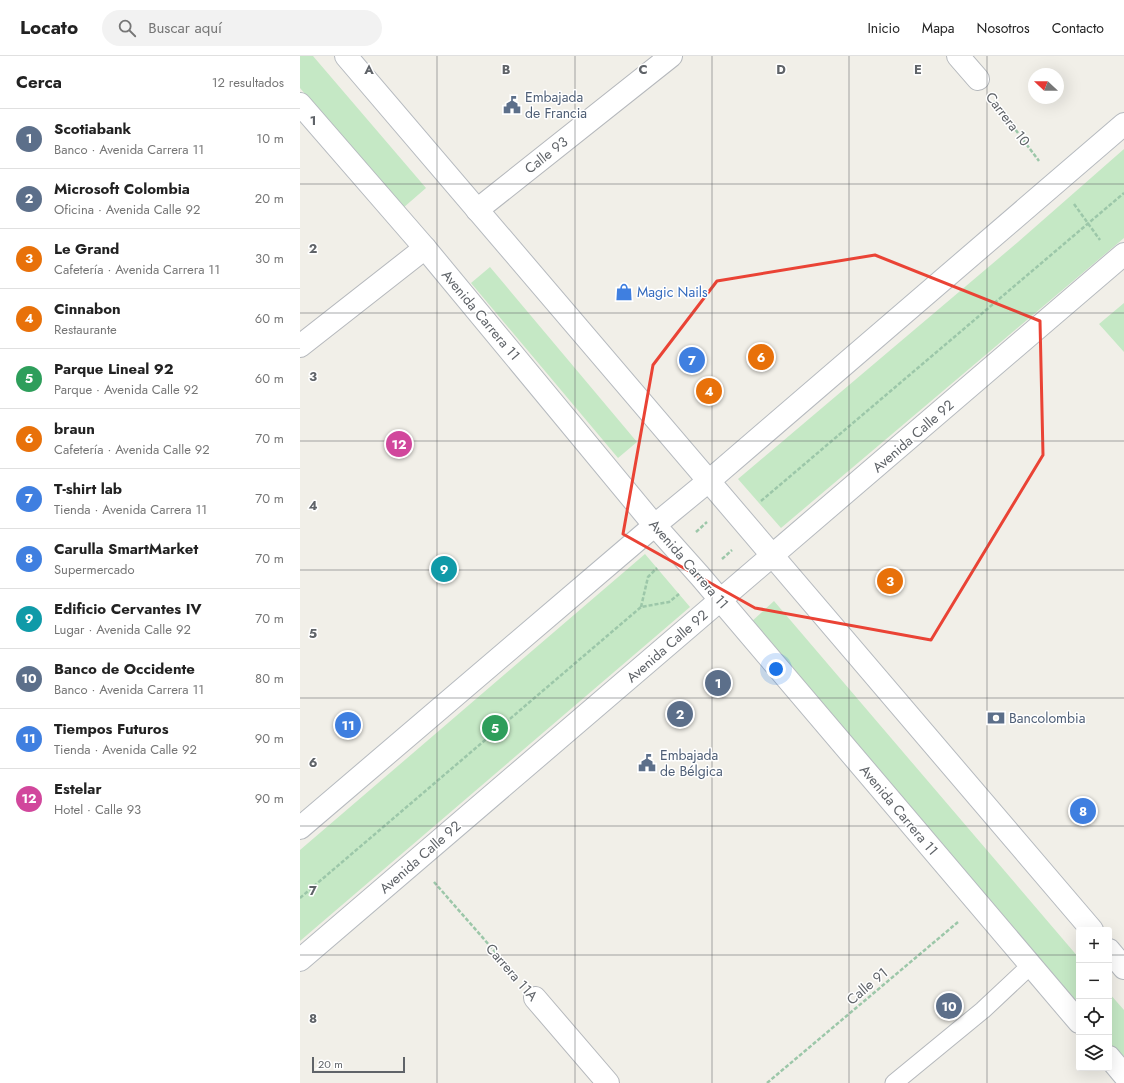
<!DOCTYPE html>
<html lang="es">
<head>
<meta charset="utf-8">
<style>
	body { margin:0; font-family:Jost,sans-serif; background:#f2f2f2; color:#222 }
	.controls { position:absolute; right:12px; bottom:12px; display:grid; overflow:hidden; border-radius:4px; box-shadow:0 4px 16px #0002 }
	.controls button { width:36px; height:36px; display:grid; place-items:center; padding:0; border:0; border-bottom:1px solid #e0e0e0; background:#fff; color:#222; font:20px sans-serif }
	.compass { position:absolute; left:728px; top:12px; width:36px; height:36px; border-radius:50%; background:#fff; box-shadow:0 4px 16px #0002; rotate:292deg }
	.scale { position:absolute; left:12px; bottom:10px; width:93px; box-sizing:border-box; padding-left:4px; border:2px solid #5f6368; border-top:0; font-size:11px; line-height:14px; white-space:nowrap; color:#5f6368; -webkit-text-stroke:3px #fff; paint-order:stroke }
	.you { position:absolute; left:476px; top:613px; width:14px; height:14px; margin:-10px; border:3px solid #fff; border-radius:50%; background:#1a73e8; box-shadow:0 0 0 6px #1a73e833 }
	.badge { display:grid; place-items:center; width:26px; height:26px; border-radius:50%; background:#ea4335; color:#fff; font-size:13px; font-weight:700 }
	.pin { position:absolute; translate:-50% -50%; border:2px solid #fff; box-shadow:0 1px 4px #0006 }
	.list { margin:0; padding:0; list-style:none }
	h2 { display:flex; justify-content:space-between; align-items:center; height:52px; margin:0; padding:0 16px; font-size:17px }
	h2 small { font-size:13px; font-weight:400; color:#767676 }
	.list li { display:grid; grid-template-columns:26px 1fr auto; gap:12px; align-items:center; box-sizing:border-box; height:60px; padding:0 16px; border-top:1px solid #e0e0e0 }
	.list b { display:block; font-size:15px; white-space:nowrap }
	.list p { margin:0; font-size:13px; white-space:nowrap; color:#767676 }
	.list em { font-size:13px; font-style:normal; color:#767676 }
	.icon { flex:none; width:22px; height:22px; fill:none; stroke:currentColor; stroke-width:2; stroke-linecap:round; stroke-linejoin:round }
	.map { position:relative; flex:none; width:824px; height:1027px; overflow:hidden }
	header { display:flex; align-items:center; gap:24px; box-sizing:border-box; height:56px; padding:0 20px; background:#fff; border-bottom:1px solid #e0e0e0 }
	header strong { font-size:19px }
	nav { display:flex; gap:22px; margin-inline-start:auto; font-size:14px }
	.search { width:280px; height:36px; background:#f2f2f2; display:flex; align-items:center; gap:10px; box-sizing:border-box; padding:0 14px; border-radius:22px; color:#767676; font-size:15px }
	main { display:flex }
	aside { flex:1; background:#fff }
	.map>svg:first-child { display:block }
	.green { fill:#c5e8c5 }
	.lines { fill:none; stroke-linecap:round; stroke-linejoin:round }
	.lane-casing { stroke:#b5b8bc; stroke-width:19 }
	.street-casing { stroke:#b5b8bc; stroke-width:24 }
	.secondary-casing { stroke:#b6babf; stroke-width:24 }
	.path { stroke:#9cc7a9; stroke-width:2.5; stroke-dasharray:4 2; stroke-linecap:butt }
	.lane { stroke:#fff; stroke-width:17 }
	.street { stroke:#fff; stroke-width:22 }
	.secondary { stroke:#fff; stroke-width:22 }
	.marked { fill:none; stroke:#ea4335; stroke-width:3; stroke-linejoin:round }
	.grid { fill:none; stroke:#5f6368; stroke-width:1; stroke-opacity:0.55 }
	.labels { text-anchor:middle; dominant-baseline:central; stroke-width:3; stroke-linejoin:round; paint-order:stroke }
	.service-label { font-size:14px; fill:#4e5e75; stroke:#fff; text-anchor:start }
	.street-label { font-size:14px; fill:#5f6368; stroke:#fff }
	.shop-label { font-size:14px; fill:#366cbe; stroke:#fff; text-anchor:start }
	.grid-label { font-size:13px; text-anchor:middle; font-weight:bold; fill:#5f6368; stroke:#fff; stroke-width:3; stroke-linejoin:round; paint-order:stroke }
</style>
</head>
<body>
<header>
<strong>Locato</strong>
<div class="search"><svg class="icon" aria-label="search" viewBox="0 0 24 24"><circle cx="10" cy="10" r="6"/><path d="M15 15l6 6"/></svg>Buscar aquí</div>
<nav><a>Inicio</a><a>Mapa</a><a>Nosotros</a><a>Contacto</a></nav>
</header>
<main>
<aside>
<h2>Cerca<small>12 resultados</small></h2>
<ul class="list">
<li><span class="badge" style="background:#5c6f8a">1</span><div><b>Scotiabank</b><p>Banco · Avenida Carrera 11</p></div><em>10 m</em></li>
<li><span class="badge" style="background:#5c6f8a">2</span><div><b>Microsoft Colombia</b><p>Oficina · Avenida Calle 92</p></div><em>20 m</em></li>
<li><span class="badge" style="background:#e8710a">3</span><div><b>Le Grand</b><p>Cafetería · Avenida Carrera 11</p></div><em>30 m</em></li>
<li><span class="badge" style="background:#e8710a">4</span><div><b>Cinnabon</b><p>Restaurante</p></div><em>60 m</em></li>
<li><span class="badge" style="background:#2e9e5b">5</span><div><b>Parque Lineal 92</b><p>Parque · Avenida Calle 92</p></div><em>60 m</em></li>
<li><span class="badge" style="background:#e8710a">6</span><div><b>braun</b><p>Cafetería · Avenida Calle 92</p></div><em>70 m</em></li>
<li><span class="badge" style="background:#3f7fe0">7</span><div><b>T-shirt lab</b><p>Tienda · Avenida Carrera 11</p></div><em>70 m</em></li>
<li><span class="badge" style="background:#3f7fe0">8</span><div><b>Carulla SmartMarket</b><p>Supermercado</p></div><em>70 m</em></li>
<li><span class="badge" style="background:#0f9aa8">9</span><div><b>Edificio Cervantes IV</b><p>Lugar · Avenida Calle 92</p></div><em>70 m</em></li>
<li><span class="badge" style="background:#5c6f8a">10</span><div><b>Banco de Occidente</b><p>Banco · Avenida Carrera 11</p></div><em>80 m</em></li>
<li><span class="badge" style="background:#3f7fe0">11</span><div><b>Tiempos Futuros</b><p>Tienda · Avenida Calle 92</p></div><em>90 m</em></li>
<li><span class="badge" style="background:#d1479c">12</span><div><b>Estelar</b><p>Hotel · Calle 93</p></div><em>90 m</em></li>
</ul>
</aside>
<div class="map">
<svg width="824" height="1027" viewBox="0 0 824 1027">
	<rect width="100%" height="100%" fill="#f1efe8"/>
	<path class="green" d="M0 0H13L126 132 103 152 0 32Z
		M824 93V182L481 472 438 423 718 186Z
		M190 211 337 386 318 402 171 227Z
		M824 247V296L799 268Z
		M345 498 390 551 0 885V794Z
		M474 545 779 902V961L451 566Z
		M809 937 824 954V1010L809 993Z"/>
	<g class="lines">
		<g class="lane-casing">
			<path id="lane" d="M594 1027 683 954 731 909"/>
		</g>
		<g class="street-casing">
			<path id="street" d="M658 0 678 23
				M177 154 371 0
				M0 290 125 192
				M235 942 308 1027"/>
		</g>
		<g class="secondary-casing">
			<path id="secondary" d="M46 0 792 874
				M0 48 125 192 350 464 400 520 779 966
				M0 772 355 469 417 418 824 68
				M809 894 824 912
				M0 904 824 198
				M809 1001 824 1019"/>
		</g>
		<path class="path" d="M694 45 739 105
			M774 148 800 184
			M461 445 824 137
			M396 476 407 466
			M422 503 432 494
			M341 551 348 521 357 512
			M134 826 218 922
			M0 842 341 551 369 546 379 538
			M467 1027 658 866"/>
		<use href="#lane" class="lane"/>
		<use href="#street" class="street"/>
		<use href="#secondary" class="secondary"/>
	</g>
	<path class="marked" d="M575 199 740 265 743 399 631 584 455 552 323 478 353 309 417 225Z"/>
	<path class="grid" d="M137 0V1027M275 0V1027M412 0V1027M549 0V1027M687 0V1027M0 128H824M0 257H824M0 385H824M0 514H824M0 642H824M0 770H824M0 899H779M809 899H824"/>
	<defs>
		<g id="civic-bare" transform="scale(1.38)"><path d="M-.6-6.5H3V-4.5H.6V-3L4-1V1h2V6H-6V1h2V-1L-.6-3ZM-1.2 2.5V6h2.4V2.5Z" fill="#5c6f8a" stroke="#fff" stroke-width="2.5" paint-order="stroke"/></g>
		<g id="shop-bare" transform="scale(1.38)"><path d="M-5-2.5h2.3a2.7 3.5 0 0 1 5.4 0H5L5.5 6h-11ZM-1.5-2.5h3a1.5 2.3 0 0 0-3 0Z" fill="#3f7fe0" stroke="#fff" stroke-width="2.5" paint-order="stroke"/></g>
		<g id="bank-bare" transform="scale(1.38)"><path d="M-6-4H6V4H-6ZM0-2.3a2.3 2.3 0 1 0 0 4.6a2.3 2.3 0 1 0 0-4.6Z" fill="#5c6f8a" stroke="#fff" stroke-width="2.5" paint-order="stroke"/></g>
	</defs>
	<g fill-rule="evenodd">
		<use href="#civic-bare" x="212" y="49"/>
		<use href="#shop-bare" x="324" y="236"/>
		<use href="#bank-bare" x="696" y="662"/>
		<use href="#civic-bare" x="347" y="707"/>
	</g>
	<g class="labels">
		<g class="service-label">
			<text x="225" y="41">Embajada<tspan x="225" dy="16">de Francia</tspan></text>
			<text x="709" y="662">Bancolombia</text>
			<text x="360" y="699">Embajada<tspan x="360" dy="16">de Bélgica</tspan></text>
		</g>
		<g class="street-label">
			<text transform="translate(708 63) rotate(53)">Carrera 10</text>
			<text transform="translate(246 99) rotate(-38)">Calle 93</text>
			<text transform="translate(181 259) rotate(50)">Avenida Carrera 11</text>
			<text transform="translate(613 380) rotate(-41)">Avenida Calle 92</text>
			<text transform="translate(389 508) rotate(49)">Avenida Carrera 11</text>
			<text transform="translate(367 590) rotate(-41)">Avenida Calle 92</text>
			<text transform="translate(599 754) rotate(50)">Avenida Carrera 11</text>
			<text transform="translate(120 801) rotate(-41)">Avenida Calle 92</text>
			<text transform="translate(212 916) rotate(49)">Carrera 11A</text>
			<text transform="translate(567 930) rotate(-40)">Calle 91</text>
		</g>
		<g class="shop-label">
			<text x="337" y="236">Magic Nails</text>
		</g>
	</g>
	<g class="grid-label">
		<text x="69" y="18">A</text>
		<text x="206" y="18">B</text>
		<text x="343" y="18">C</text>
		<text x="481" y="18">D</text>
		<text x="618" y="18">E</text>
		<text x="13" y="69">1</text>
		<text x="13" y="197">2</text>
		<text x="13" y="325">3</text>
		<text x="13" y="454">4</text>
		<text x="13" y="582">5</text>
		<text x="13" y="711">6</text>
		<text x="13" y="839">7</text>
		<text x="13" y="967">8</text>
	</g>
</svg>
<div class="controls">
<button>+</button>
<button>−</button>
<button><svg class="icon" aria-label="locate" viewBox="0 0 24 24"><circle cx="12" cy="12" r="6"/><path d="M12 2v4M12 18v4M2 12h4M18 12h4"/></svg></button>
<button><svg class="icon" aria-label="layers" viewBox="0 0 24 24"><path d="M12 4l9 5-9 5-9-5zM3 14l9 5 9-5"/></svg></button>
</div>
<svg class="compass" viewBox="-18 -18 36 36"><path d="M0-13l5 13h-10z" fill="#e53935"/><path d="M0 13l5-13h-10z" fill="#767676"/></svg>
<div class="scale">20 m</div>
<div class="you"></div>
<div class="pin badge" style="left:418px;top:627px;background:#5c6f8a">1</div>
<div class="pin badge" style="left:380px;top:658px;background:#5c6f8a">2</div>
<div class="pin badge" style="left:590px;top:525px;background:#e8710a">3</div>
<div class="pin badge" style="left:409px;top:335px;background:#e8710a">4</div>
<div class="pin badge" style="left:195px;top:672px;background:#2e9e5b">5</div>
<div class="pin badge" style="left:461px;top:301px;background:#e8710a">6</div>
<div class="pin badge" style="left:392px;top:304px;background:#3f7fe0">7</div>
<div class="pin badge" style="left:783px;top:755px;background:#3f7fe0">8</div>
<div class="pin badge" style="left:144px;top:513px;background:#0f9aa8">9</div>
<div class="pin badge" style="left:649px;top:950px;background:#5c6f8a">10</div>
<div class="pin badge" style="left:48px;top:669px;background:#3f7fe0">11</div>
<div class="pin badge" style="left:99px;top:388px;background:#d1479c">12</div>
</div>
</main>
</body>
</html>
